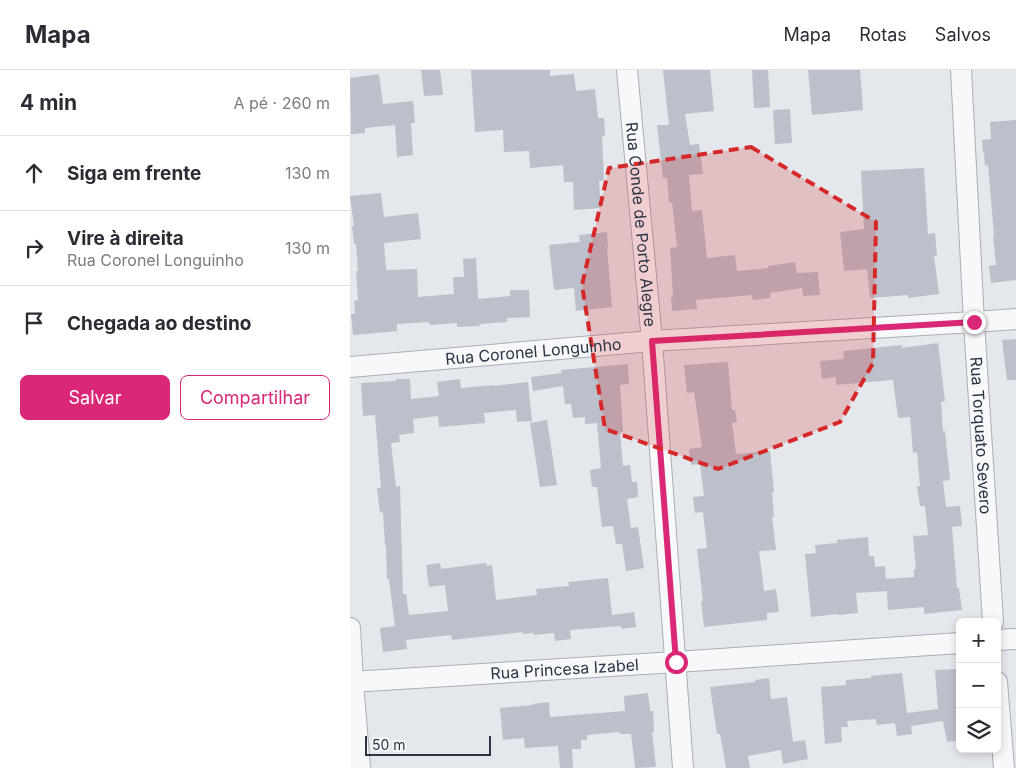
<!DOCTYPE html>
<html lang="pt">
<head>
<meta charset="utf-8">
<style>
	body { margin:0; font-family:Inter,sans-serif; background:#f2f2f3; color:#2b2b33 }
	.controls { position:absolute; right:15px; bottom:15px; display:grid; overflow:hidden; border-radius:8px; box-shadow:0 2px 8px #0003 }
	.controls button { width:45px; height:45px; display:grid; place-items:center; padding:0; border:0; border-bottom:1px solid #e1e1e2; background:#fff; color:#2b2b33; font:25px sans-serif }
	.scale { position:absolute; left:15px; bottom:12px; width:126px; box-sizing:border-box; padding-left:5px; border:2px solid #2b3445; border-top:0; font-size:14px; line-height:18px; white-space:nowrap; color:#2b3445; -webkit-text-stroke:4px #f4f6f9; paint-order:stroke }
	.stop { position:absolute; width:15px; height:15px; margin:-11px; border:4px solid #db2777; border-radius:50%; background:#fff }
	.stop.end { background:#db2777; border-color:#fff; box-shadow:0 1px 5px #0008 }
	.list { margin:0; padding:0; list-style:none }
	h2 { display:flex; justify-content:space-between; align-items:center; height:65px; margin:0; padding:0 20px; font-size:21px }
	h2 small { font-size:16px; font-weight:400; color:#7c7c81 }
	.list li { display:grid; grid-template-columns:32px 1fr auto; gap:15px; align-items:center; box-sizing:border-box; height:75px; padding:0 20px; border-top:1px solid #e1e1e2 }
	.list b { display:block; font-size:19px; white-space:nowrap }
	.list p { margin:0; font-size:16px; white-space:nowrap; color:#7c7c81 }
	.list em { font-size:16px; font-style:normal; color:#7c7c81 }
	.actions { display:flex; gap:10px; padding:15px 20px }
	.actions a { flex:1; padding:11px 0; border:1px solid #db2777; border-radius:8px; text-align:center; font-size:18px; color:#db2777 }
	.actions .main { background:#db2777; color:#fff }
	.icon { flex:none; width:28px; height:28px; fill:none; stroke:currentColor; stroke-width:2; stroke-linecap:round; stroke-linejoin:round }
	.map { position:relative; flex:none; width:666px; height:698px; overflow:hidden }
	header { display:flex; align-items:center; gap:30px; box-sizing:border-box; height:70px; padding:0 25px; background:#fff; border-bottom:1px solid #e1e1e2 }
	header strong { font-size:24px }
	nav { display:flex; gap:28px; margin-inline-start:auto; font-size:18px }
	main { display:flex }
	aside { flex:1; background:#fff }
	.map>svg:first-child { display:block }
	.building { fill:#bbc0ca }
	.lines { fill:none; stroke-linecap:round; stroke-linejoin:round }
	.street-casing { stroke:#a9aeb7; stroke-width:22 }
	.street { stroke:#f7f8fa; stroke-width:20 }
	.route { stroke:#db2777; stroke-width:6 }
	.marked { fill:#d62828; fill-opacity:0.2; stroke:#d62828; stroke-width:4; stroke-dasharray:10 6; stroke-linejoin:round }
	.labels { text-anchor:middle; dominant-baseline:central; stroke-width:5; stroke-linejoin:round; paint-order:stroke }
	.street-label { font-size:16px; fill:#2b3445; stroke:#f4f6f9 }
</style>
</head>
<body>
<header>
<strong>Mapa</strong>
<nav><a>Mapa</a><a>Rotas</a><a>Salvos</a></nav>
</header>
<main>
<aside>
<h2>4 min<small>A pé · 260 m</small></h2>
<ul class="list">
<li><svg class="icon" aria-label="ahead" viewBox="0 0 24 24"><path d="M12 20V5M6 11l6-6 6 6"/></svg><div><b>Siga em frente</b></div><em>130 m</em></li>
<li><svg class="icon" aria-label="right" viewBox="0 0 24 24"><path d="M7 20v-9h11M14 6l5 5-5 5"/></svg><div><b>Vire à direita</b><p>Rua Coronel Longuinho</p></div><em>130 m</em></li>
<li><svg class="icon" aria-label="arrive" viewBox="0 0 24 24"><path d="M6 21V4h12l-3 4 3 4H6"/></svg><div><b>Chegada ao destino</b></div></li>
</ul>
<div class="actions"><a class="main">Salvar</a><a>Compartilhar</a></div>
</aside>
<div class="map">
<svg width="666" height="698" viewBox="0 0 666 698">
	<rect width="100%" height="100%" fill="#e4e7ec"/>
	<path class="building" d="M71 0H90L93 25 74 26Z
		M121 0H200V6L224 4 226 21 245 19 248 48H254L255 66H252L254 110 249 111 251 138 224 140 223 112H214L213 95 180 98 179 81 154 82 153 60 125 62Z
		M313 0H360L364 41 335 44 340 75 349 74 353 104 339 105 342 141 352 140 357 188 385 185 387 201 418 198V196L445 192 447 203 468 202 470 225 453 226 452 218 420 223V228L403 230 402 225 346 230 347 239 322 241 321 227H323L320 178 327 177 322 132 319 133 317 108H313L307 55H319Z
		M402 0H418L420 37 404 38Z
		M458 0H510L513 40 462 45Z
		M29 4 33 34 63 31 65 53H61L63 85 47 87 45 55 15 58V63L1 64 0 8Z
		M440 39 442 73 425 74 423 40Z
		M666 50V210L641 213 639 196 646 195 643 165H644L638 95 635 96 634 82 633 83 632 70 641 69 640 52Z
		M574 98 578 164 585 163 587 186H584L589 224 558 228V225L520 228 517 199 494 201 490 162 514 159 511 101Z
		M31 123 34 147 68 143 71 169 34 173 36 200 67 199 68 227 104 224 103 207H114L113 189 126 188 128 229 160 226V220H179L180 247 157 248V252L129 254 130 256 107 257V253L80 255 79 252 47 254V261L3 265 1 244H5L4 231 8 230 6 201H8L6 174H4L2 156H4L0 126Z
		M257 162 258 178H257L262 237 226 241 224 218 204 220 199 175 230 172 229 165Z
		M666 269V310H657L652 270Z
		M588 273 595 331 591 332 593 361H595L600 410 593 411 596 437 610 436 612 456 602 457 607 518H609L612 540 574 544V537L538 540 536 509 564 507V499H566L563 466 578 465 575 436H570L567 416H570L567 382 563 383 560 347 548 348 543 310 486 315V307L472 309 470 291 494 289 493 281 552 275V278Z
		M378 292 382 340H385L387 352 382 353 386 384 420 381 424 422H422L424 447H422L426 480 409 481 414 521 426 519 429 542 417 543V550L354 557 351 531H353L347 479 357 478 353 442 345 443 343 427 354 426 350 394 341 395 339 379 352 377 344 322 337 323 334 295Z
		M278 294 279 314 270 315 273 362H270L273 396 280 395 282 412H287L288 427 277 429 281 458 288 457 294 498 276 501 272 474H266L263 456 252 457 247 417H242L240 400 251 398 247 353 235 354V347L223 348 221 334H215L213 316 183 321 181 307 212 303 211 300Z
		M46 309H60L61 329 89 326 87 312 110 309 111 318 143 315 144 316 178 312 182 351 167 352 166 340 134 343 135 353 89 357 88 346 63 349 64 363 49 365 50 372 41 373 46 417 50 416 53 524H56L59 545 98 541 95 515 79 517 76 495 90 493 91 499 136 493 137 496 142 495 146 530 187 525 186 519 219 516 218 512 258 508 262 545 284 542 286 557 272 559 271 556 220 560 221 569 205 571 204 563 184 565V563L173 564V562L102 570 101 565 56 570 57 579 33 582 30 558 45 556 39 509H37L36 475H35L33 442 30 443 27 418H31L25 345 13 346 11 313 46 311Z
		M197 350 207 415 190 417 180 353Z
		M518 467 519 486H524L525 497 535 496 537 521 506 523 508 543 488 545 487 544 461 547 455 484 466 483 465 475 487 473V470Z
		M610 599V670L597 672 593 651 561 656 562 664 547 666 545 653 527 655 526 649 497 651 498 657H491L492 672 475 674 471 617 496 615V610L521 608V606L552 603 557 643 588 639 585 600Z
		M419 608 421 629 437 627 443 672 455 670 458 689 433 694 431 680 398 686 400 698H376L370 664H367L360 617 405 612V610Z
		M298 623 300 641H303L304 662H302L306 697 285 698 281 664H270L269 662 237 665V670H231V679H222L223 698H210L208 676 175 678 174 668 153 670 150 638 183 635V634L199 632 200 647 275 641 274 626Z"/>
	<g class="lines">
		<g class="street-casing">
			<g id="street">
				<path id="s1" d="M277 0 302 271 333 698"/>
				<path id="s2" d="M611 0 624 252 643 552"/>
				<path id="s3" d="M0 297 302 271 624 252 666 249"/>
				<path d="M0 558 3 612 10 698"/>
				<path d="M647 570 666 569"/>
				<path id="s4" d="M0 612 326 592 610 573"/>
				<path d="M647 612 654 698"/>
			</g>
		</g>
		<use href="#street" class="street"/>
	</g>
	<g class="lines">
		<path class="route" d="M326 592 302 271 624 252"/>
	</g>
	<path class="marked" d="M401 77 526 152 523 293 490 352 368 399 255 359 232 215 259 98Z"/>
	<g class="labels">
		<g class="street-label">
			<text stroke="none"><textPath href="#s1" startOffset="155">Rua Conde de Porto Alegre</textPath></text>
			<text stroke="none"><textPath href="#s3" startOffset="184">Rua Coronel Longuinho</textPath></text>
			<text stroke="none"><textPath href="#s2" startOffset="366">Rua Torquato Severo</textPath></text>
			<text stroke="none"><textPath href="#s4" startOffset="215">Rua Princesa Izabel</textPath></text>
		</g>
	</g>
</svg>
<div class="controls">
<button>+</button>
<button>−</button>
<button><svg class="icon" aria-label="layers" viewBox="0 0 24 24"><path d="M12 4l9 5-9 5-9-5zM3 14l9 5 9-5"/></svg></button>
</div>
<div class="scale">50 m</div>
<div class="stop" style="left:326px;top:592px"></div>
<div class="stop end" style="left:624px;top:252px"></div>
</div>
</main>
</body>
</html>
